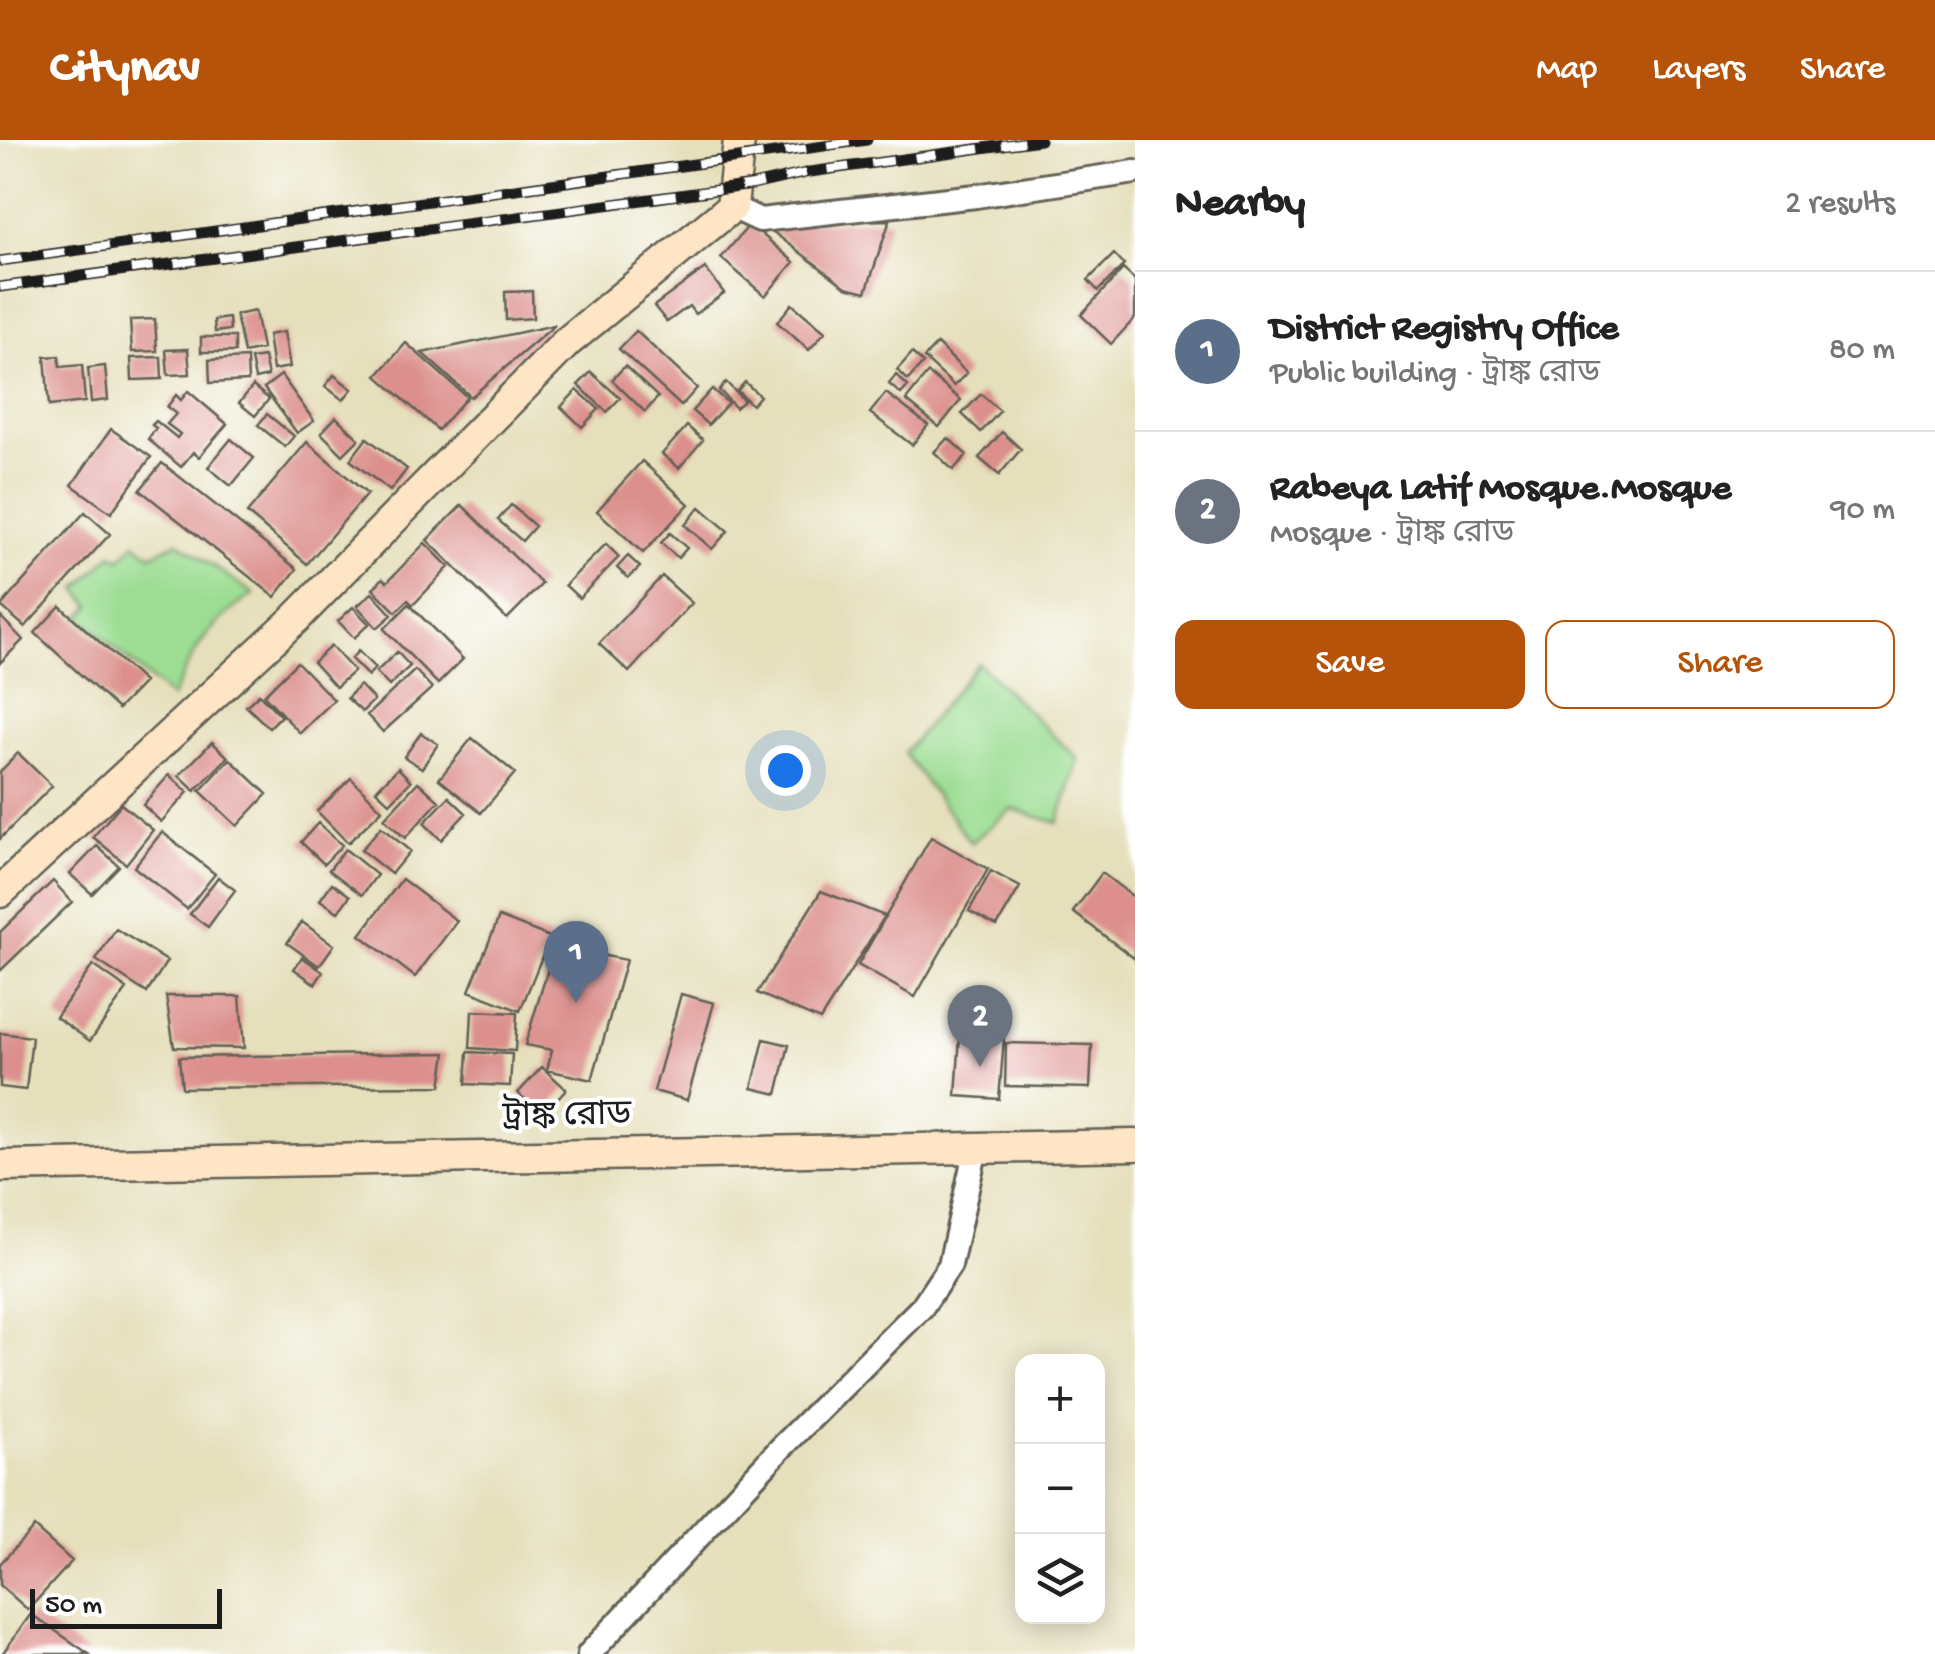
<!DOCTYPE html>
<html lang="en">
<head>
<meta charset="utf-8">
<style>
	body { margin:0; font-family:"Gochi Hand","Noto Sans Bengali",sans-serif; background:#f2f2f2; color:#222 }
	.controls { position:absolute; right:30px; bottom:30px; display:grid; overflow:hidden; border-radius:20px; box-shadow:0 5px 25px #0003 }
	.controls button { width:90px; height:90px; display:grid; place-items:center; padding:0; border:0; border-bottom:2px solid #e0e0e0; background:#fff; color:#222; font:50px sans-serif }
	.scale { position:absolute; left:30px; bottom:25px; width:192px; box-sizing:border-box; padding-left:10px; border:5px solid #1c1c1c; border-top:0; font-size:28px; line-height:35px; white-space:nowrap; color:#1c1c1c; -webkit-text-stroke:8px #fff; paint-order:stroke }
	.you { position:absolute; left:785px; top:630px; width:35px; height:35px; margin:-25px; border:8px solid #fff; border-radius:50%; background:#1a73e8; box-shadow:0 0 0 15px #1a73e833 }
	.badge { display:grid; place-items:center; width:65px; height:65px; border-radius:50%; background:#b45309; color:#fff; font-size:32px; font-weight:700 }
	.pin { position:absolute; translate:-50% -82px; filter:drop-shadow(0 2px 5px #0008) }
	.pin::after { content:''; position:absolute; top:52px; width:35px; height:30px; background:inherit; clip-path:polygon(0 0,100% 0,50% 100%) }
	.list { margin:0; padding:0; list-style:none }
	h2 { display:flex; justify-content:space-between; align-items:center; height:130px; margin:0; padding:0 40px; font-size:42px }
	h2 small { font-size:32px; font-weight:400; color:#767676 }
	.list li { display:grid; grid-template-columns:65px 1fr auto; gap:30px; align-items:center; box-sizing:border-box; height:160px; padding:0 40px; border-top:2px solid #e0e0e0 }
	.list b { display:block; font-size:38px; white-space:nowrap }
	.list p { margin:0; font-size:32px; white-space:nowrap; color:#767676 }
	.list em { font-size:32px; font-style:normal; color:#767676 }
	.actions { display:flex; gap:20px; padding:30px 40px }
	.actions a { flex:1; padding:22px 0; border:2px solid #b45309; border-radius:20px; text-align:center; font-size:35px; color:#b45309 }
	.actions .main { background:#b45309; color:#fff }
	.icon { flex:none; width:55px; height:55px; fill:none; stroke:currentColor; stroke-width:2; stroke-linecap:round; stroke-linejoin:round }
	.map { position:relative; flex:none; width:1135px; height:1514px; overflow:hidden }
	header { display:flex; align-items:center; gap:60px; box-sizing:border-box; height:140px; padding:0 50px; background:#b45309; color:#fff }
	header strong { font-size:48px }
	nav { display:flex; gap:55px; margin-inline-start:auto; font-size:35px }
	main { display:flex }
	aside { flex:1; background:#fff }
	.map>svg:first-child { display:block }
	.green { fill:#9cdd93; stroke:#5c7c58; stroke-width:2.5 }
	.building { fill:#dc8f8c }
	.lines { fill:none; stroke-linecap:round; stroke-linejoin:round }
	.minor-casing { stroke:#626054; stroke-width:28 }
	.secondary-casing { stroke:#626054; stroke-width:35 }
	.minor { stroke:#fff; stroke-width:22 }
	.secondary { stroke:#fde5c5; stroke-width:30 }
	.rail-casing { stroke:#1c1c1c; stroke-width:11 }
	.rail { stroke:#fff; stroke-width:8; stroke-dasharray:22; stroke-linecap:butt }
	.labels { text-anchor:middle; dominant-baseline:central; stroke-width:8; stroke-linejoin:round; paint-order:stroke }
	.street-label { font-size:35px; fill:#1c1c1c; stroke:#fff }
</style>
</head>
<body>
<header>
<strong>Citynav</strong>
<nav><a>Map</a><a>Layers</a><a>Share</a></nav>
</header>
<main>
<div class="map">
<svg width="1135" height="1514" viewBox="0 0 1135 1514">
	<rect width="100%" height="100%" fill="#fff"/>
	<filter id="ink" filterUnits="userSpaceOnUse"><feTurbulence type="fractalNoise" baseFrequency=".01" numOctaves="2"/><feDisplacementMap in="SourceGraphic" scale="20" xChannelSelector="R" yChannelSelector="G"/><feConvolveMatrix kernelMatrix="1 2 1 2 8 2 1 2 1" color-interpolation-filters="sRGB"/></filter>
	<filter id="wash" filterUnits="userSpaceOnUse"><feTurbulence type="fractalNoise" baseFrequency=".0048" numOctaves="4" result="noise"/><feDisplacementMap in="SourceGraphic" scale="40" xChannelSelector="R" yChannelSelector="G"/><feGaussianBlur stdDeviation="2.25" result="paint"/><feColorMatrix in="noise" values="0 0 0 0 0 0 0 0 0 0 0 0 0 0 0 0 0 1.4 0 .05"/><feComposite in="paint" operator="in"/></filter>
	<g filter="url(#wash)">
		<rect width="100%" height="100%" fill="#e5dfbb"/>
		<path class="green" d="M178 402 254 454C206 485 195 509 171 558L80 477 91 466 77 449 112 414 120 419 135 403 151 415Z
			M978 523 1078 619 1058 683 1011 669 971 703 904 613Z"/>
		<g id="blocks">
			<path class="building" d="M890 80 866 152 846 147 773 92 778 82Z
				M750 84 794 122 765 156 721 118Z
				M1114 114 1124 125 1098 151 1088 140Z
				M705 128 724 153 695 174 689 166 667 182 654 166Z
				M1123 129 1135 140V178L1111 204 1081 175Z
				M532 151 533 178 506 180 505 152Z
				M792 164 825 192 809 210 777 182Z
				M255 171 262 209 244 213 236 175Z
				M229 178 230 190 215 192 214 180Z
				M155 179 157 211 132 212 130 180Z
				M555 185 471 257 422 213Z
				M636 191 697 248 681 266 619 209Z
				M284 192 290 227 273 230 268 195Z
				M201 197H235V212H201Z
				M406 203 467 257 438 290 377 236Z
				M937 204 967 233 954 246 924 218Z
				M188 209 190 234 168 235 166 210Z
				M912 213 923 223 908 240 897 230Z
				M59 216 60 227 82 225 85 262 49 266 45 217Z
				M161 217 162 239 132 240 131 218Z
				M264 217 268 236 255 239 251 219Z
				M247 218 248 241 210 243 209 220Z
				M105 226 108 260 91 262 88 228Z
				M625 226 658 257 645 272 612 240Z
				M591 232 620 258 607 272 578 245Z
				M928 233 961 260 939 287 906 260Z
				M281 235 314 281 297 293 264 248Z
				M334 235 352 249 343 260 325 246Z
				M896 235 908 246 901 254 889 244Z
				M726 242 744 261 736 268 719 250Z
				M745 242 760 256 752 265 737 251Z
				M253 246 269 259 255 276 239 263Z
				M712 249 728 263 708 285 692 271Z
				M577 250 599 269 582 287 561 267Z
				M188 251 227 284 199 317 193 312 181 327 148 299 156 288 152 285 156 281 177 298 180 294 167 284 176 274 167 267 176 255 181 260Z
				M886 253 928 285 912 305 870 273Z
				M981 254 1000 271 981 292 962 274Z
				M267 274 294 296 285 307 258 285Z
				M336 277 359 299 343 315 321 293Z
				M687 286 703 300 679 328 662 314Z
				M111 289 151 317 111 373 72 345Z
				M1002 292 1021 309 999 335 979 318Z
				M367 298 407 329 390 351 350 320Z
				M948 298 967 315 953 330 934 312Z
				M231 299 254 318 231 346 208 327Z
				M307 302 367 354 307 424 247 373Z
				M642 321 689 364 643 413 597 371Z
				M162 323 297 429 275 457 140 350Z
				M462 365 542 444 507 479 427 400Z
				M511 365 535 386 522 401 498 380Z
				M700 367 728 391 712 409 685 385Z
				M85 372 110 394 25 487 1 466Z
				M670 393 687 408 678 418 661 403Z
				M425 403 449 427 413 465 408 460 396 472 373 449 383 438 387 442Z
				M606 404 619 417 579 458 565 445Z
				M628 416 640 427 628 438 617 428Z
				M662 436 692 463 629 532 599 504Z
				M372 453 392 475 377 488 357 466Z
				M409 464 463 519 438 544 384 489Z
				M60 466 144 542 118 569 35 493Z
				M353 467 369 484 354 498 338 481Z
				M0 476 23 500 0 523Z
				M331 506 354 531 336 547 313 522Z
				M358 511 375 528 368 536 351 519Z
				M397 512 410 526 389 546 376 532Z
				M297 522 334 560 300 593 264 555Z
				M415 530 432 548 383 592 367 575Z
				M360 545 374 560 362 572 347 558Z
				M259 554 281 576 269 588 246 566Z
				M421 593 438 604 422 628 404 617Z
				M472 598 515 633 481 673 439 639Z
				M212 602 228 617 195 651 179 636Z
				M18 613 52 646 0 699V632Z
				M230 619 267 654 237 686 200 651Z
				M398 628 411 641 390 663 376 650Z
				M169 635 188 652 161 682 143 665Z
				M351 638 382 670 348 703 317 671Z
				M418 642 439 661 405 698 384 679Z
				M449 657 466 673 441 700 424 683Z
				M121 664 153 690 126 724 93 697Z
				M318 683 342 705 324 724 301 702Z
				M381 687 410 711 391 734 361 710Z
				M162 692 215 734 187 769 134 727Z
				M931 697 988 729 915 857 858 825Z
				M97 706 119 726 92 754 70 734Z
				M345 709 377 735 362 755 329 730Z
				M991 731 1020 747 997 786 969 771Z
				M1102 733 1135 758V819L1073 772Z
				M218 737 235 750 208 787 190 774Z
				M402 739 457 781 415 837 360 795Z
				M53 741 72 762 0 831V792Z
				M332 743 350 756 338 772 320 760Z
				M821 751 885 776 820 880 757 853Z
				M499 777 550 797 520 871 469 851Z
				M302 782 334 805 319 826 287 803Z
				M116 789 167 821 147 853 96 820Z
				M555 806 626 820 592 940 547 930 552 910 525 905Z
				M302 817 323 832 315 844 294 829Z
				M93 825 127 849 90 901 56 877Z
				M681 854 714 863 687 960 654 951Z
				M166 856H240L244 908 174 907Z
				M472 871 517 873 515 911 470 908Z
				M0 893 32 897 26 950 0 947Z
				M960 895 1004 898 999 959 956 956Z
				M764 899 789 905 777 954 752 948Z
				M1006 903 1092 905 1090 948 1005 946Z
				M468 912 512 914 510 946 466 944Z
				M446 913 441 946 182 948 179 917Z
				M542 927 566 949 542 975 518 953Z
				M34 1387 72 1421 28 1470 0 1445V1424Z
				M31 1474 89 1514H2Z"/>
		</g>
	</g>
	<g filter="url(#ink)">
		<use href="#blocks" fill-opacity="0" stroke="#626054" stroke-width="2.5"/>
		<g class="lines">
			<g class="minor-casing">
				<path id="minor" d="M732 67 760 80 976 56 1135 32
					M589 1514 780 1309 922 1167 950 1125 976 1008"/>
			</g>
			<g class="secondary-casing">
				<path id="secondary" d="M0 752 297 477 567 202 732 67 739 0
					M0 1026 1135 1005"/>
			</g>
			<use href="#minor" class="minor"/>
			<use href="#secondary" class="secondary"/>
			<g class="rail-casing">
				<path id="rail" d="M0 121 867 0
					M0 147 753 45 810 32 1040 0"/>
			</g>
			<use href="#rail" class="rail"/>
		</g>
	</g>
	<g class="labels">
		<g class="street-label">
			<text transform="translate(567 978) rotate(-1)">ট্রাঙ্ক রোড</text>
		</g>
	</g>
</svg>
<div class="controls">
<button>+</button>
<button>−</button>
<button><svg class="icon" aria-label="layers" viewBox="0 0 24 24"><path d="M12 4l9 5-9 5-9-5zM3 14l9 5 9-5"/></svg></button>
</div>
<div class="scale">50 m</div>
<div class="you"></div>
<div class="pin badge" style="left:576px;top:863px;background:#5c6f8a">1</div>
<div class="pin badge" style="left:980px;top:927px;background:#6b7280">2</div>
</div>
<aside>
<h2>Nearby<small>2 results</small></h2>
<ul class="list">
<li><span class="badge" style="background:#5c6f8a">1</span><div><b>District Registry Office</b><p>Public building · ট্রাঙ্ক রোড</p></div><em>80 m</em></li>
<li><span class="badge" style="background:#6b7280">2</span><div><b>Rabeya Latif Mosque.Mosque</b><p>Mosque · ট্রাঙ্ক রোড</p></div><em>90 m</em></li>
</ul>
<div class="actions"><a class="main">Save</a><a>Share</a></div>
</aside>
</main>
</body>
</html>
